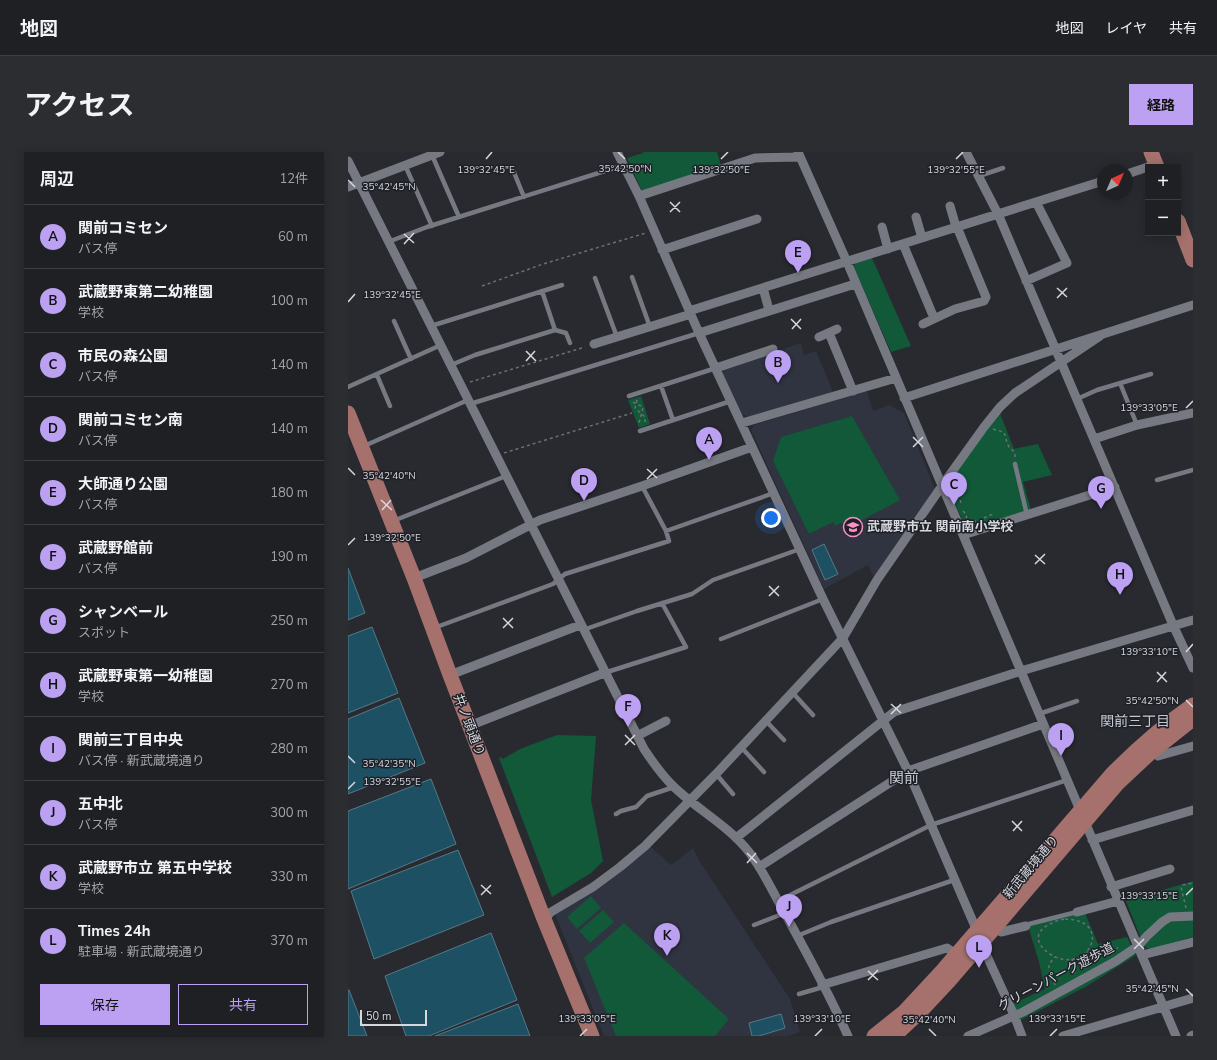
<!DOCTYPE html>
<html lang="ja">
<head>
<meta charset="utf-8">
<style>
	body { margin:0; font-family:"Nunito Sans","Noto Sans JP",sans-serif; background:#2b2d31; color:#f1f3f6 }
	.controls { position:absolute; right:12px; top:12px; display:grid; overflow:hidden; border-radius:0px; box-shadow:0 2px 10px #0003 }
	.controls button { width:36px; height:36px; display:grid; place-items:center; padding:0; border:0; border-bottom:1px solid #3c3e41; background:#1e2024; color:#f1f3f6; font:20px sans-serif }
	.compass { position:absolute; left:749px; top:12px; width:36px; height:36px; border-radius:50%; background:#1e2024; box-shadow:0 2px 10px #0003; rotate:44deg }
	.scale { position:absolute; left:12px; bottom:10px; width:67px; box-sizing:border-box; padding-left:4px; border:2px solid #d7d8dd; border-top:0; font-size:11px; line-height:14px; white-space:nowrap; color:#d7d8dd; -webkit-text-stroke:3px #1e2027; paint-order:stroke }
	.you { position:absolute; left:423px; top:366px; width:14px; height:14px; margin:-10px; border:3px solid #fff; border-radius:50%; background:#1a73e8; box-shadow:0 0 0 6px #1a73e833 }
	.badge { display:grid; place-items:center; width:26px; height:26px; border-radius:50%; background:#bca0f2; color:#111; font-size:13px; font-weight:700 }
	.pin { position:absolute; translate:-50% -33px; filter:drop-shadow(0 1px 2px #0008) }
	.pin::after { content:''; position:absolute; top:21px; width:14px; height:12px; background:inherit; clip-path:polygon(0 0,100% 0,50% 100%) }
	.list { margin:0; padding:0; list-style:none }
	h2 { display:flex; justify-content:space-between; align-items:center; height:52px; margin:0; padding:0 16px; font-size:17px }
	h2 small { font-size:13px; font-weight:400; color:#a1a3a6 }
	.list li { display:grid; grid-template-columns:26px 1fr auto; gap:12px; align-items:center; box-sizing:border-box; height:64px; padding:0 16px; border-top:1px solid #3c3e41 }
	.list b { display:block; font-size:15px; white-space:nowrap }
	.list p { margin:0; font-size:13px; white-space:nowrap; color:#a1a3a6 }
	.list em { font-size:13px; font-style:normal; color:#a1a3a6 }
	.actions { display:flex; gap:8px; padding:12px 16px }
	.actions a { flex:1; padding:9px 0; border:1px solid #bca0f2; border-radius:0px; text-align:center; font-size:14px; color:#bca0f2 }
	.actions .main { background:#bca0f2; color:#111 }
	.map { position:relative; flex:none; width:845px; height:884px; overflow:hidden; border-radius:0px }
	header { display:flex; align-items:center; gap:24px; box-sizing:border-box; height:56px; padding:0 20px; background:#1e2024; border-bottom:1px solid #3c3e41 }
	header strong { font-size:19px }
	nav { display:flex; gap:22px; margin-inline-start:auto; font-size:14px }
	.intro { display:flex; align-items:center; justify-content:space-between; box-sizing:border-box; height:96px; padding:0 24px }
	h1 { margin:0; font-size:28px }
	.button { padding:10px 18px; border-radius:0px; background:#bca0f2; color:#111; font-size:14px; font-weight:700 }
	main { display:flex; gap:24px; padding:0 24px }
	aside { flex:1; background:#1e2024; border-radius:0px; box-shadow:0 2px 10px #0003 }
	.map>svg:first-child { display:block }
	.built { fill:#303340 }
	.green { fill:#115939 }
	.water { fill:#1d5062; stroke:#557987 }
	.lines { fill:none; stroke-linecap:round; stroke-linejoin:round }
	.path { stroke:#6e6f75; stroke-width:1.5; stroke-dasharray:3 3; stroke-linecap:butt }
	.lane { stroke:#777982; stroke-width:4.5 }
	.street { stroke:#777982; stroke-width:9 }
	.primary { stroke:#a6716c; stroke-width:15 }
	.ticks { fill:none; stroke:#d7d8dd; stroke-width:1.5 }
	.labels { text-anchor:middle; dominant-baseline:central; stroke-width:3; stroke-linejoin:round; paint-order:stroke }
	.poi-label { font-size:13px; font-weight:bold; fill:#d7d8dd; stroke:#1e2027; text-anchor:start }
	.street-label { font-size:13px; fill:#d7d8dd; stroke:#1e2027 }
	.neighbourhood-label { font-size:14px; fill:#c5c7d0; stroke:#1e2027 }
	.quarter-label { font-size:15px; fill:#c5c7d0; stroke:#1e2027 }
	.ticks-label { font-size:10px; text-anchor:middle; fill:#d7d8dd; stroke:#1e2027; stroke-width:3; stroke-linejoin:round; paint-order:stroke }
</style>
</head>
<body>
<header>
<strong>地図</strong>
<nav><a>地図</a><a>レイヤ</a><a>共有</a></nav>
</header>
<div class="intro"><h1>アクセス</h1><a class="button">経路</a></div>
<main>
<aside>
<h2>周辺<small>12件</small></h2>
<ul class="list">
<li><span class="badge">A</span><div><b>関前コミセン</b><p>バス停</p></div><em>60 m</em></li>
<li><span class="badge">B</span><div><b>武蔵野東第二幼稚園</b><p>学校</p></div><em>100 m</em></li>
<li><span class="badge">C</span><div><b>市民の森公園</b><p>バス停</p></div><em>140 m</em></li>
<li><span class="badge">D</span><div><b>関前コミセン南</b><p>バス停</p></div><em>140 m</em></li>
<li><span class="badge">E</span><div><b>大師通り公園</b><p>バス停</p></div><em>180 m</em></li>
<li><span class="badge">F</span><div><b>武蔵野館前</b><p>バス停</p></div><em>190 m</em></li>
<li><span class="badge">G</span><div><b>シャンベール</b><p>スポット</p></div><em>250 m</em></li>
<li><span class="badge">H</span><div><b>武蔵野東第一幼稚園</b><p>学校</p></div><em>270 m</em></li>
<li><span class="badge">I</span><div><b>関前三丁目中央</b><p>バス停 · 新武蔵境通り</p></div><em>280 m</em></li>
<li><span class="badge">J</span><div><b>五中北</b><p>バス停</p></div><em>300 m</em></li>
<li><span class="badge">K</span><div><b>武蔵野市立 第五中学校</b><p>学校</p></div><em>330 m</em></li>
<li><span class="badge">L</span><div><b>Times 24h</b><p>駐車場 · 新武蔵境通り</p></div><em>370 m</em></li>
</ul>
<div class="actions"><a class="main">保存</a><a>共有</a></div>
</aside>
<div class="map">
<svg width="845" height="884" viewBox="0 0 845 884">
	<rect width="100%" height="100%" fill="#282a30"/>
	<path class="built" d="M453 191 456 203 468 199 485 240 401 265 393 262 374 221 377 216Z
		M519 239 525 259 541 253 556 261 587 337 527 427 520 413 476 437 403 278 406 273Z
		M302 694 323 713 345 696 352 710 442 847 452 880 440 884H256L207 762Z"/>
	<path class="green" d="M295 0H369L373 13 294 39 279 6 295 1Z
		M524 106 563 194 543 200 506 115 507 111Z
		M293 244 302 272 291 276 280 248Z
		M651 259 666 297 690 292 704 323 675 330 683 358 618 377 599 332Z
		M504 264 552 348 501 375 498 369 487 374 485 370 461 382 425 309 433 285Z
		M209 583 248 584 243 648 255 709 243 721 204 745 151 606 153 605 155 607 172 597Z
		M845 729V785L804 797 799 796 796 794 778 749Z
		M243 744 253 756 229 777 219 765Z
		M255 758 266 770 242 791 231 779Z
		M729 761H737L750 792 779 785 788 803 739 834 671 869 664 852 697 837 691 810 680 774Z
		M276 771 381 867 367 884H268L236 806Z"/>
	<path class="water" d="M476 392 490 422 477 428 464 398Z
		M0 416 17 461 0 468Z
		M24 475 50 541 0 561V484Z
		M51 546 77 611 0 642V567Z
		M83 627 108 692 0 737V659Z
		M110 698 136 763 26 807 3 739Z
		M143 781 169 848 81 884H58L37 824Z
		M0 838H1L19 884H0Z
		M170 852 182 884H87Z
		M433 862 437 876 411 884H404L401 871Z"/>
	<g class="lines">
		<path class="path" d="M134 134 195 112 298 81
			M122 230 237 195
			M289 248 287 256 297 265V270
			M285 250 288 252 293 254 295 256 291 271 293 272
			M645 277C661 281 655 281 660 293 661 296 665 298 667 301V305
			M156 301 284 261
			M607 331C607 340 613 344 613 354
			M615 359 618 362 619 368
			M636 366 642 363H647
			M619 370 629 369
			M838 756 833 735 835 733 845 731
			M717 767C768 768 739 826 702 802 688 793 685 780 702 772 706 769 712 768 717 767Z
			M739 800C751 803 758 797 770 796
			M724 807 726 816V823
			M707 833C704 820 695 817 707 805"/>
		<path class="lane" d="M84 3 111 65
			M57 13 84 74
			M165 18 176 45
			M631 24 655 16
			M40 90 79 75 276 13
			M284 125 302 175
			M247 126 269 185
			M46 169 63 207
			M83 174 214 133
			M207 178 218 181 222 191
			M103 213 127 203 207 178 194 139
			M29 223 42 254
			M772 231 789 273
			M313 234 325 268
			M0 235 93 193
			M281 244 368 216
			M729 247 749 238 803 222
			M122 252 351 181
			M292 279 383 249
			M16 294 120 248
			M667 312 679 363
			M809 328 845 318
			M45 369 158 324
			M318 379 426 341
			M86 476 205 432 217 422 321 389 318 379 294 334
			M235 478 289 459 344 442 365 428 452 397
			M373 487 475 447
			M256 521 338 495 314 451
			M444 540 465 563
			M691 562 729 549
			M418 569 436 588
			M393 595 416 620
			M368 622 385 642
			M268 662 273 659 288 655 299 644 326 635
			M430 749 583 673 719 628
			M406 773 437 761
			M678 774 681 772 729 760
			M449 784 483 770 606 728
			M451 842 475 835"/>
		<path class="street" d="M269 0 291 44 351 181 475 447 560 619 629 779
			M450 0 499 110 828 884
			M618 0 650 62 825 473 845 516
			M0 9 296 597C304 609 313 622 324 633 348 657 380 673 401 700 415 718 425 740 436 760 459 801 481 842 500 884
			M779 22 800 15
			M0 35 92 0
			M291 44 407 6 452 5
			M602 54 608 75
			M568 65 574 86
			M534 75 540 97
			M555 92 586 166
			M314 98 409 67
			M678 129 719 111 688 50
			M415 136 421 158
			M341 159 755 29
			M575 172 607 157 636 149 638 145 609 75
			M351 181 507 132
			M481 181 505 239
			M471 185 489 177
			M246 192 343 162
			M368 216 425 197
			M556 246 845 153
			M394 271 548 226
			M746 287 789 273 845 261
			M615 383 767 335
			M66 426 118 406 192 368 294 334 404 295
			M102 523 232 473
			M121 574 256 521
			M289 584 318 569
			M810 604 845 594
			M388 686 546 560 673 519 845 468
			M744 688 845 658
			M411 715 560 619 695 572
			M763 735 822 717
			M729 760 770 749
			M196 767 203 760 245 735 272 715 297 694 368 622 495 486 529 428 598 328 636 275 652 255 667 241 752 184
			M653 780 678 774
			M633 791 666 863 674 884
			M794 803 845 790
			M474 833 599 796 602 798
			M620 884 675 860 768 809 790 794 799 784 814 770 822 765 845 764
			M715 884 845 846
			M843 884 845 883"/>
		<path class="primary" d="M803 0 809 15
			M830 69 845 108
			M0 261 66 426 102 523 196 767 244 884
			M526 884 556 860 596 817 765 621C790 596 816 573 845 553
			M546 884 572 860 601 829 770 631 801 602 845 567"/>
	</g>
	<path class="ticks" d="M270 0 277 7M138 7 144 0M373 7 380 0M608 7 615 0M0 28 7 35M322 50 332 60M322 60 332 50M56 82 66 91M56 92 66 81M709 136 719 145M709 146 719 136M0 150 7 142M443 167 453 177M444 177 453 167M178 199 188 209M178 209 187 199M838 256 845 249M565 285 575 295M565 295 575 285M0 316 7 323M299 317 309 326M299 327 309 317M33 348 44 358M34 358 43 348M0 393 7 386M687 403 697 412M687 412 697 402M421 434 431 444M421 444 431 434M155 466 165 476M155 476 165 466M838 500 845 492M809 520 819 530M809 530 818 520M838 548 845 555M543 552 553 561M543 562 553 552M277 583 287 593M277 593 287 583M0 604 7 611M0 637 7 630M664 669 674 679M665 679 674 669M399 701 409 711M399 711 408 701M133 733 143 742M133 743 143 733M838 743 845 736M786 787 796 797M786 797 796 787M520 819 530 828M520 828 530 818M838 837 845 844M581 877 588 884M232 884 239 877M467 884 474 877M702 884 709 877"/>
	<defs>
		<g id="school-ring" transform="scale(1)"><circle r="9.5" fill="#1e2027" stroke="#fb8fc5" stroke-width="1.5"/><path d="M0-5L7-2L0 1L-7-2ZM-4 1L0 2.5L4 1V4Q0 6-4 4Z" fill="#fb8fc5"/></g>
	</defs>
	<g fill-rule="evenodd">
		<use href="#school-ring" x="505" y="375"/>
	</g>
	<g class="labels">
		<g class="poi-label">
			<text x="519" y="375">武蔵野市立 関前南小学校</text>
		</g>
		<g class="street-label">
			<text transform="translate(121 573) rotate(69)">井ノ頭通り</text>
			<text transform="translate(683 715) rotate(-50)">新武蔵境通り</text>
			<text transform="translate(708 825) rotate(-28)">グリーンパーク遊歩道</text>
		</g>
		<g class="neighbourhood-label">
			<text x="787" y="569">関前三丁目</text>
		</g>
		<g class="quarter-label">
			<text x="556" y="626">関前</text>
		</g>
	</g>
	<g class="ticks-label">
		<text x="277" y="20">35°42'50"N</text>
		<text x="138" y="21">139°32'45"E</text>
		<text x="373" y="21">139°32'50"E</text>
		<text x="608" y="21">139°32'55"E</text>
		<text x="41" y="38">35°42'45"N</text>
		<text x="44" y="146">139°32'45"E</text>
		<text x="801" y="259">139°33'05"E</text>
		<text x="41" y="327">35°42'40"N</text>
		<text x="44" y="389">139°32'50"E</text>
		<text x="801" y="503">139°33'10"E</text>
		<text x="804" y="552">35°42'50"N</text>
		<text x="41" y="615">35°42'35"N</text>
		<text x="44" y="633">139°32'55"E</text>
		<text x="801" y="747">139°33'15"E</text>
		<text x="804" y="840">35°42'45"N</text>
		<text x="239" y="870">139°33'05"E</text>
		<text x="474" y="870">139°33'10"E</text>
		<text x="709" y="870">139°33'15"E</text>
		<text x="581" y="871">35°42'40"N</text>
	</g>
</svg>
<div class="controls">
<button>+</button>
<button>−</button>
</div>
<svg class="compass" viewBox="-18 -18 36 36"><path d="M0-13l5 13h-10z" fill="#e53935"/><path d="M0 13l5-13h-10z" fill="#a1a3a6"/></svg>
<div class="scale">50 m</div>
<div class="you"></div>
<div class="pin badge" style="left:361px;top:308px">A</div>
<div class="pin badge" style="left:430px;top:231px">B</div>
<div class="pin badge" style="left:606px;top:353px">C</div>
<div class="pin badge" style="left:236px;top:349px">D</div>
<div class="pin badge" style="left:450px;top:121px">E</div>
<div class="pin badge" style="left:280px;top:575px">F</div>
<div class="pin badge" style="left:753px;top:357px">G</div>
<div class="pin badge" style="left:772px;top:443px">H</div>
<div class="pin badge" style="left:713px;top:604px">I</div>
<div class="pin badge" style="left:441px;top:775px">J</div>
<div class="pin badge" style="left:319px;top:804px">K</div>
<div class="pin badge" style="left:631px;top:816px">L</div>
</div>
</main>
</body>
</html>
